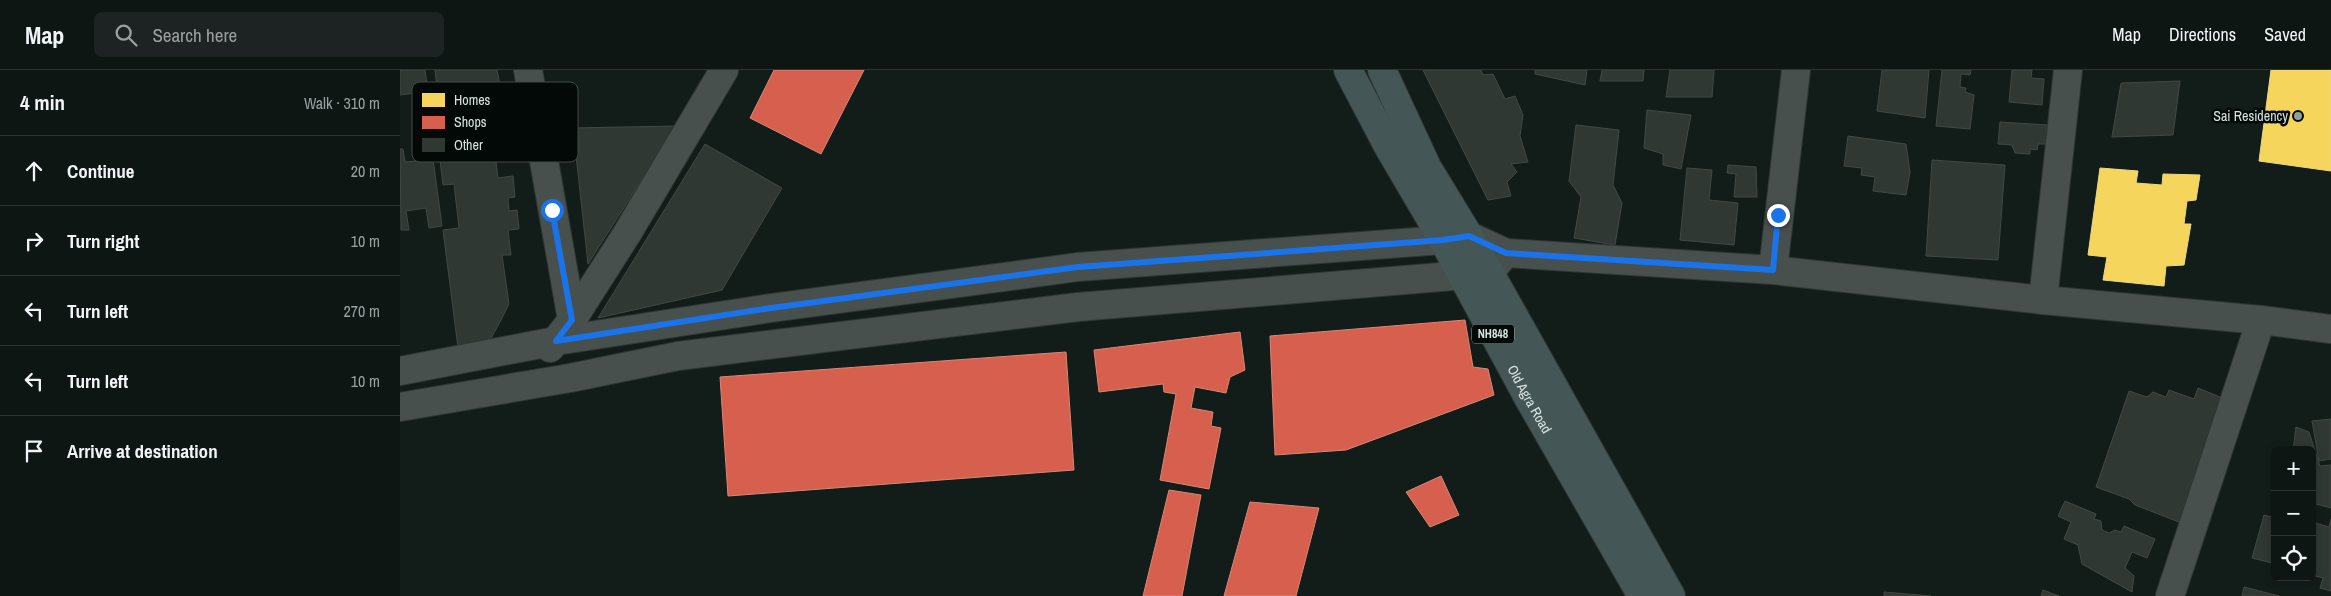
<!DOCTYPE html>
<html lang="en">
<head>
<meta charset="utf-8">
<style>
	body { margin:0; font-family:"Archivo Narrow",sans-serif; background:#1c2322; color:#f1f3f6 }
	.controls { position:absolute; right:15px; bottom:15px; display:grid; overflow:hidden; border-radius:8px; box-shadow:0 2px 8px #0003 }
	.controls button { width:45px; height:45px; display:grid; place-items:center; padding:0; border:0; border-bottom:1px solid #2e3534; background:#0e1614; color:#f1f3f6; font:25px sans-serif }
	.stop { position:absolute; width:15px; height:15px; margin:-11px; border:4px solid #1a73e8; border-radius:50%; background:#fff }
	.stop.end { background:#1a73e8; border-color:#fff; box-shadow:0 1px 5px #0008 }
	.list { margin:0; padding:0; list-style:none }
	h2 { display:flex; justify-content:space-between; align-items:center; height:65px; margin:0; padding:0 20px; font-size:21px }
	h2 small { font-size:16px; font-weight:400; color:#9b9fa0 }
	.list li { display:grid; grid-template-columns:32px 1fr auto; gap:15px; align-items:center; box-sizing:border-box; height:70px; padding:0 20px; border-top:1px solid #2e3534 }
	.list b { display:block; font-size:19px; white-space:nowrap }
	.list em { font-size:16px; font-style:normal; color:#9b9fa0 }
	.icon { flex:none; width:28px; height:28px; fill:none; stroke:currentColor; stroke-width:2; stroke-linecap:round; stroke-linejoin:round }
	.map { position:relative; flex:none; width:1931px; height:526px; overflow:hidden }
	header { display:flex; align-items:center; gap:30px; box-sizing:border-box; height:70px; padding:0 25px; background:#0e1614; border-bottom:1px solid #2e3534 }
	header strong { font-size:24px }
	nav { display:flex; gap:28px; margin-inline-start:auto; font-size:18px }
	.search { width:350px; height:45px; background:#1c2322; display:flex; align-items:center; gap:12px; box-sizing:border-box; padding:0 18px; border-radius:8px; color:#9b9fa0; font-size:19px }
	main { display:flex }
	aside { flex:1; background:#0e1614 }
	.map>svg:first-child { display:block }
	.homes { fill:#f6d55c; stroke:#ecd983 }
	.shops { fill:#d6604d; stroke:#d68778 }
	.building { fill:#303834; stroke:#424944 }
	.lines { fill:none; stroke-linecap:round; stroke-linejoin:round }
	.minor-casing { stroke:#2f3734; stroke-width:30 }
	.highway-casing { stroke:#2f3734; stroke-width:30 }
	.minor { stroke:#48504d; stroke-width:28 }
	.highway { stroke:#455656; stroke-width:28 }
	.route { stroke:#1a73e8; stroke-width:6 }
	.poi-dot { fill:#919e99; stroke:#030907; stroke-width:2 }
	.labels { text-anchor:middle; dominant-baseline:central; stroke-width:5; stroke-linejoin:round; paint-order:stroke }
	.shield { fill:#030907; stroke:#97a29e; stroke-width:1 }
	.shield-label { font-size:12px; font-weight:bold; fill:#d6e3de }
	.poi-label { font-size:14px; fill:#d6e3de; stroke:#030907; text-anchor:end }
	.street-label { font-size:14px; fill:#d6e3de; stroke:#030907 }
	.key { fill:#030907; stroke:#424a48; stroke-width:1 }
	.key-label { font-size:14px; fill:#d6e3de }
</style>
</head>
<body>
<header>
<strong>Map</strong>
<div class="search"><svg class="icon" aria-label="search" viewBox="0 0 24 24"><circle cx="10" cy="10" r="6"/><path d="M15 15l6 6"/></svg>Search here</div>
<nav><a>Map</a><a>Directions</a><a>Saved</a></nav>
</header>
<main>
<aside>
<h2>4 min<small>Walk · 310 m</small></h2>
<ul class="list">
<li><svg class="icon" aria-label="ahead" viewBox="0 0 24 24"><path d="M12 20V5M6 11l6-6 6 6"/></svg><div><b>Continue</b></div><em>20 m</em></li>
<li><svg class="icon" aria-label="right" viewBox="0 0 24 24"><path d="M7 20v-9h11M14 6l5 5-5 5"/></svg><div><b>Turn right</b></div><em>10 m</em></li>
<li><svg class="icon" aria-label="left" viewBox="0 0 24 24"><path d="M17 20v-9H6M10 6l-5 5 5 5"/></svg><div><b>Turn left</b></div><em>270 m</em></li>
<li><svg class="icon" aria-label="left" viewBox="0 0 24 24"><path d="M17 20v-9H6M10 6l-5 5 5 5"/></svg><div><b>Turn left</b></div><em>10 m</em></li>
<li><svg class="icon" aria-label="arrive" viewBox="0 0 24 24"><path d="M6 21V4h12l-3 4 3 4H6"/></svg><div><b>Arrive at destination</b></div></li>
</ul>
</aside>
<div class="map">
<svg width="1931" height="526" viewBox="0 0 1931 526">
	<rect width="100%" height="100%" fill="#121d1a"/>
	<path class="homes" d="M1871 0H1931V101L1859 91Z
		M1700 98 1738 101 1736 113 1762 115 1763 104 1800 105 1796 130 1787 131 1784 154H1791L1784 195 1766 196 1764 216 1703 210 1707 187 1688 185Z"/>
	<path class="shops" d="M374 0H464L421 84 350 48Z
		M1065 250 1073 297 1088 299 1094 325 946 380 875 385 870 266Z
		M840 262 845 300 830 307 826 323 795 317 791 338 813 342 811 356 821 358 809 419 760 410 776 324 764 322 763 314 699 322 694 280Z
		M666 282 674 400 328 426 320 307Z
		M1041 406 1059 445 1030 457 1006 422Z
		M769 420 801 425 782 526H743Z
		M850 432 919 438 896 526H824Z"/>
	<path class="building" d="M0 0H25L31 41 18 43 15 23 0 25Z
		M35 0H97L100 15 88 17 89 32 101 31 103 52 91 53 98 108 113 106 115 127 108 128 109 141 117 140 119 159 108 160 111 185H102L109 234 101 250 89 272 58 278 43 160 59 158 54 114 43 115 37 66 43 65Z
		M1023 0H1081L1083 5 1093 4 1105 29 1115 26 1123 45 1120 66 1128 92 1111 94 1117 102 1107 112 1111 126 1088 130Z
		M1135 0H1187L1185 15 1135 4Z
		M1202 0H1244L1243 11H1200Z
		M1270 0H1314L1312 27H1266Z
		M1482 0H1529L1525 48 1477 41Z
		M1542 0H1571L1570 5 1561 4 1560 17 1566 18 1565 22 1574 25 1570 59 1536 56Z
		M1612 0H1632L1631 8 1644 9 1642 35 1609 32Z
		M1780 11 1773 65 1712 67 1721 13Z
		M1247 40 1291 45 1281 99 1263 95V84L1244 78Z
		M1600 52 1648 55 1647 74H1638L1637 80 1630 79V84L1615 83 1612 75 1598 74Z
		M1176 55 1219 60 1213 115 1222 133 1215 175 1174 168 1181 127 1169 111Z
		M276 56 188 194 173 58Z
		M1448 66 1506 74 1510 102 1506 125 1473 121 1475 107 1461 105 1462 98 1444 96Z
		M31 74 42 156 29 158 26 138 6 141 9 160H1L0 79H3L5 92 16 91 14 76Z
		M305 74 382 118 322 220 198 248Z
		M1532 90 1605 95 1598 190 1526 186Z
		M1328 95 1356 97 1357 127H1334L1336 104 1327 103Z
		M1287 98 1312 100 1309 130 1338 133 1334 175 1280 170Z
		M1798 318 1832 332 1784 454 1735 435 1729 429 1696 417 1729 321 1747 327 1753 322 1766 327 1769 320 1794 329Z
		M1931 349V389L1919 391 1912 351Z
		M1896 357 1909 362 1920 396 1931 395V438L1912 433V380H1893Z
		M1665 431 1696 444 1694 449 1701 451 1702 460 1709 463 1715 460 1721 462 1724 456 1755 469 1747 488 1732 482 1725 498 1734 506 1732 522 1682 494 1678 475 1664 469 1671 452 1658 446Z
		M1864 445 1875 448V506L1873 505 1872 493 1852 488Z
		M1931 449V521L1920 518 1923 508 1912 505V452L1929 457Z
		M1844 517 1879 526H1842Z
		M1643 520 1659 526H1641Z
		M1484 522 1531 526H1484Z"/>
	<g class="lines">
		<g class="minor-casing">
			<path id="minor" d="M128 0 172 250
				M1106 183 1373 200 1643 230 1861 250 1931 259
				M1373 200 1396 0
				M1643 230 1668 0
				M150 278 172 250 228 162 324 0
				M0 301 156 271 371 238 678 197 1043 170 1069 166 1106 183 1089 203 678 237 278 286 170 308 0 337
				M1770 526 1861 250"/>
		</g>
		<g class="highway-casing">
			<g id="highway">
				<path id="s1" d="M948 0 989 78 1043 170 1129 329 1242 526"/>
				<path d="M982 0 1027 97 1069 166 1271 526"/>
			</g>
		</g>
		<use href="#minor" class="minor"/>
		<use href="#highway" class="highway"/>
	</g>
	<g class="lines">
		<path class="route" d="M152 140 172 250 156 271 371 238 678 197 1043 170 1069 166 1106 183 1373 200 1378 145"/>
	</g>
	<circle class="poi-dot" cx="1898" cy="46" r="5"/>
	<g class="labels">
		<rect class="shield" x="1072" y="254.5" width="42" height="19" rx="4"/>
		<g class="shield-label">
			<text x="1093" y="264">NH848</text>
		</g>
		<g class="poi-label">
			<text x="1888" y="46">Sai Residency</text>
		</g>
		<g class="street-label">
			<text stroke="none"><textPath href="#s1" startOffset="376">Old Agra Road</textPath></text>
		</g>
	</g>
	<rect x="12" y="12" width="166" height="80" rx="8" class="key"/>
	<rect x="22" y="23" width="23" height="14" fill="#f6d55c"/>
	<rect x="22" y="46" width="23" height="13" fill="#d6604d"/>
	<rect x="22" y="68" width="23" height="14" fill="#303834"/>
	<g class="key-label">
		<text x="54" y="35">Homes</text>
		<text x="54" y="57">Shops</text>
		<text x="54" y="80">Other</text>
	</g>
</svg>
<div class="controls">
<button>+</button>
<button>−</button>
<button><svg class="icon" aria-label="locate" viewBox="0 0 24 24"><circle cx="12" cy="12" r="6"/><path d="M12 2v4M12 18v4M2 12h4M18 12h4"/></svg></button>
</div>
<div class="stop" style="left:152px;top:140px"></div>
<div class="stop end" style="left:1378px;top:145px"></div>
</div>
</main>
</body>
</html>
